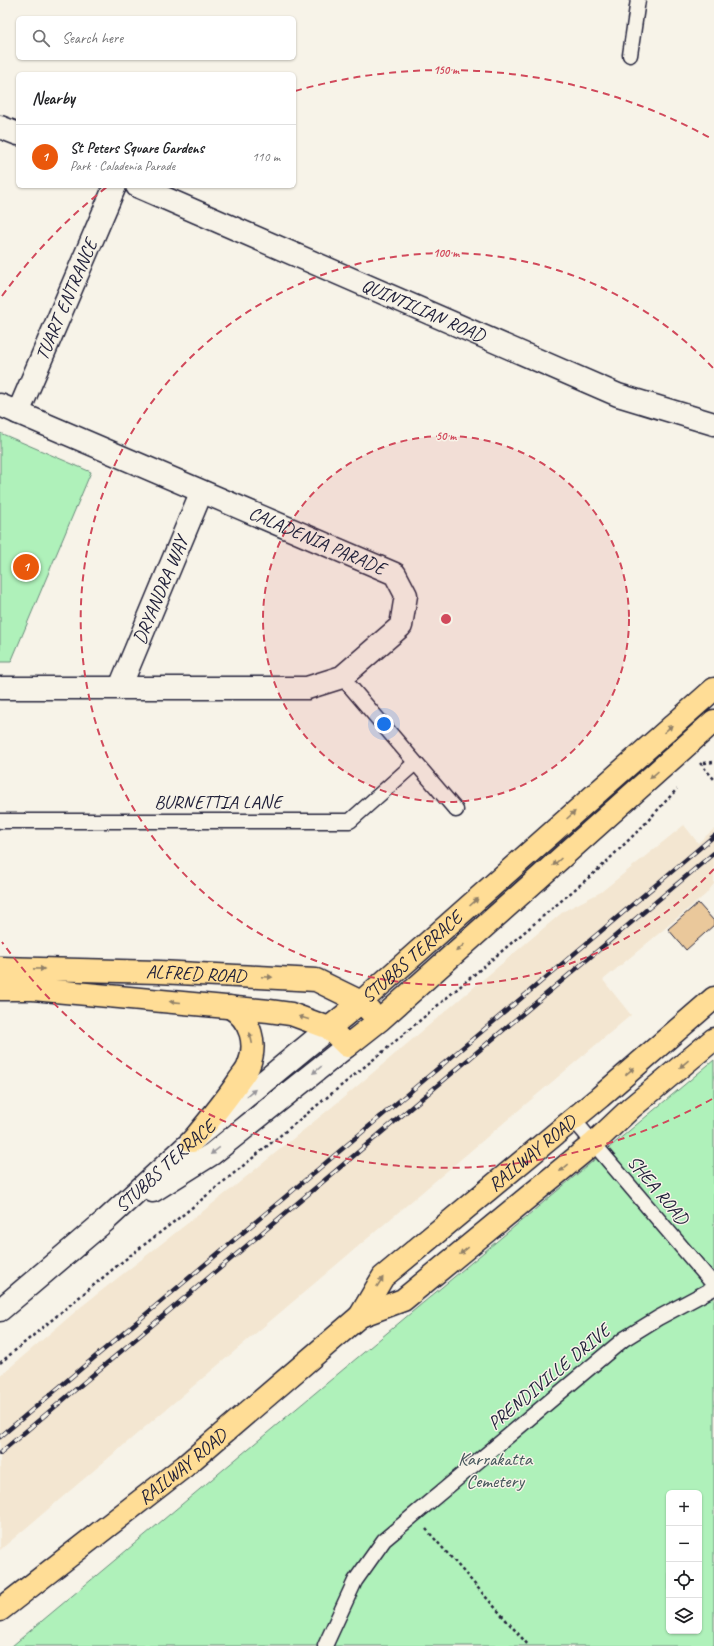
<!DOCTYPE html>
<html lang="en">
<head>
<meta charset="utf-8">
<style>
	body { margin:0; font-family:Caveat,sans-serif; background:#f6f6f6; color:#202124 }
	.controls { position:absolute; right:12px; bottom:12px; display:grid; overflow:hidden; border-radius:6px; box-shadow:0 1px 3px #0004 }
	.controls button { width:36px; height:36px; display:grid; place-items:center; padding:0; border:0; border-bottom:1px solid #e0e0e0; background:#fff; color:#202124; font:20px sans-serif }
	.you { position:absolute; left:384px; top:724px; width:14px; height:14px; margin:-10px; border:3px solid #fff; border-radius:50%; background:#1a73e8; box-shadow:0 0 0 6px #1a73e833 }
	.badge { display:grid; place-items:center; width:26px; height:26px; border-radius:50%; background:#ea580c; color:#fff; font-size:13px; font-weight:700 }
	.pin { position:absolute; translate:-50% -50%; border:2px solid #fff; box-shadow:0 1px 4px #0006 }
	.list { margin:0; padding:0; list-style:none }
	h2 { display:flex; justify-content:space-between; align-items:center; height:52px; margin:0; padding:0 16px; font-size:17px }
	h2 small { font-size:13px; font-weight:400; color:#757577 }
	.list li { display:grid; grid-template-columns:26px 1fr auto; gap:12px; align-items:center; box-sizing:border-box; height:64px; padding:0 16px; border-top:1px solid #e0e0e0 }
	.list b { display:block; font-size:15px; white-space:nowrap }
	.list p { margin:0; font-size:13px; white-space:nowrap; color:#757577 }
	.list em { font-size:13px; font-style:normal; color:#757577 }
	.icon { flex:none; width:22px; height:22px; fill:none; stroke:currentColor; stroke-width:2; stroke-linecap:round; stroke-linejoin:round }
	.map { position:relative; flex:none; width:714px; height:1646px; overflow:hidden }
	.search { position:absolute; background:#fff; box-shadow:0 1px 3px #0004; left:16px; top:16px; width:280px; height:44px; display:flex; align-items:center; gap:10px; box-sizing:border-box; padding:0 14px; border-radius:6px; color:#757577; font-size:15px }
	.panel { position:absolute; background:#fff; box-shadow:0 1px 3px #0004; left:16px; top:72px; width:280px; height:116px; border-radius:6px }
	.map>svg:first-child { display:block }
	.built { fill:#f3e6d1 }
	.green { fill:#aff1ba; stroke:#688a7a; fill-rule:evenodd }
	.building { fill:#eac89b; stroke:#22223b }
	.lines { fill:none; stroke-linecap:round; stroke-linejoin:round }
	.lane-casing { stroke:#22223b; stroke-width:17 }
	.street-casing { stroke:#22223b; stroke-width:25 }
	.secondary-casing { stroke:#22223b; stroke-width:25 }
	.primary-casing { stroke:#22223b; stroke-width:25 }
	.path { stroke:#22223b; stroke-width:2.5; stroke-dasharray:3 3; stroke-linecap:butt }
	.lane { stroke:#f7f3e8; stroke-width:14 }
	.street { stroke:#f7f3e8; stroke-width:22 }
	.secondary { stroke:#f7f3e8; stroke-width:22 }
	.primary { stroke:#ffdd96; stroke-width:22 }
	.rail-casing { stroke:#22223b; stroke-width:4.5 }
	.rail { stroke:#f7f3e8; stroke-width:3; stroke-dasharray:9; stroke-linecap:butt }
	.oneway { fill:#908068 }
	.oneway2 { fill:#97959a }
	.ring { fill:none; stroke:#d1495b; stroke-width:2; stroke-dasharray:7 5 }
	.labels { text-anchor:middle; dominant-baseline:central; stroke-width:3; stroke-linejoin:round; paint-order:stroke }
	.street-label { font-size:19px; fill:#22223b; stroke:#f7f3e8 }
	.park-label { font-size:19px; fill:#45565b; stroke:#f7f3e8 }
	.centre { fill:#d1495b; stroke:#f7f3e8; stroke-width:2 }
	.ring-label { font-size:12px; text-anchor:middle; font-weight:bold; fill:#d1495b; stroke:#f7f3e8; stroke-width:3; stroke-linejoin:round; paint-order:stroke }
</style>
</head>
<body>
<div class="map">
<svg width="714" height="1646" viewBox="0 0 714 1646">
	<rect width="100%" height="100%" fill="#f7f3e8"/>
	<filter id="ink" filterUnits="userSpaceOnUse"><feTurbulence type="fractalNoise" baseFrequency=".025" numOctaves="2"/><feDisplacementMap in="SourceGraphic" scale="8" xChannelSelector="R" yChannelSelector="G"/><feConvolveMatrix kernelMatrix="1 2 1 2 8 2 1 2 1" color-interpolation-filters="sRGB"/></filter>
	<g filter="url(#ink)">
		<path class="built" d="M684 825 698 843 714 829V859L713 860 714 862V884L705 895 603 980 631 1015 0 1550V1376L82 1306 230 1190 343 1098 564 911 601 892Z"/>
		<path class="green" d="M0 433 91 472 11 662H0Z
			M714 1060V1646H12ZM669 1493H699V1631H669Z"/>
		<path class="building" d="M698 903 714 921V925L686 950 668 929Z"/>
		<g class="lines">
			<g class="lane-casing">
				<path id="lane" d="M630 55 638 0
					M342 677 456 810
					M0 821H350L415 763
					M573 1119 714 1285
					M325 1646 355 1581 384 1540 624 1339 658 1318 714 1288"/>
			</g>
			<g class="street-casing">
				<g id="street">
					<path d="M0 127 18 134"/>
					<path id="s1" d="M137 186 618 395 714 424"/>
					<path id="s2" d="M0 405 395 574 406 595 401 626 342 677 307 688H0"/>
					<path id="s3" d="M18 413 115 186"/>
					<path id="s4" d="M120 687 201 493"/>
				</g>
			</g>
			<g class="secondary-casing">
				<g id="secondary">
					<path d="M153 1191 212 1154 347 1046"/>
					<path id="s5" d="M0 1310 106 1220 192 1141 329 1028"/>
				</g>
			</g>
			<g class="primary-casing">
				<g id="primary">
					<path id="s6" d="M0 968 159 972 316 980 361 1002 370 1011"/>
					<path d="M0 989H33L269 1011 291 1014 329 1028 347 1046 380 1020 714 721"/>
					<path id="s7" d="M329 1028 361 1002 714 689"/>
					<path d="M192 1141C208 1122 224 1103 238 1082 241 1077 246 1072 248 1067 258 1044 251 1020 230 1007"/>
					<path d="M360 1316 403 1300 594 1143 631 1108 714 1039"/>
					<path id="s8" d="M0 1610 185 1466 360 1316 383 1277 600 1097 714 998"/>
				</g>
			</g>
			<path class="path" d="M700 763 714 779
				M704 763 714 762
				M0 1363 118 1265 184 1214 385 1050 600 868 642 827 677 789
				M426 1529 529 1646"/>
			<use href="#lane" class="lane"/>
			<use href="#street" class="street"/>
			<use href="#secondary" class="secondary"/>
			<use href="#primary" class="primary"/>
			<g class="rail-casing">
				<path id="rail" d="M0 1437 714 836
					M0 1453 714 853"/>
			</g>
			<use href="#rail" class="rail"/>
		</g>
		<defs><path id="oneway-solid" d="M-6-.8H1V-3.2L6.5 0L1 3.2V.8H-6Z"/></defs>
		<g class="oneway">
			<use href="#oneway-solid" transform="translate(668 729) rotate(-42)"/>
			<use href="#oneway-solid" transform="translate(654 775) rotate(138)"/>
			<use href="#oneway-solid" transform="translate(571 815) rotate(-42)"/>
			<use href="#oneway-solid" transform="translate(557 862) rotate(138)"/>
			<use href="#oneway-solid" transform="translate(474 902) rotate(-42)"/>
			<use href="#oneway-solid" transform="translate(460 948) rotate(138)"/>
			<use href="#oneway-solid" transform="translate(39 969) rotate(1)"/>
			<use href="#oneway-solid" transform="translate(267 977) rotate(3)"/>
			<use href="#oneway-solid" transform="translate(175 1002) rotate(-175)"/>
			<use href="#oneway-solid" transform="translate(304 1018) rotate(-163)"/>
			<use href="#oneway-solid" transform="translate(251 1038) rotate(-103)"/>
			<use href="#oneway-solid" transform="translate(684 1064) rotate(140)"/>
			<use href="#oneway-solid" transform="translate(630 1071) rotate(-41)"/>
			<use href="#oneway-solid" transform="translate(564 1168) rotate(141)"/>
			<use href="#oneway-solid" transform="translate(464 1251) rotate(141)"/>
			<use href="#oneway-solid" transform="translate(380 1282) rotate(-57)"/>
		</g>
		<g class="oneway2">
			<use href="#oneway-solid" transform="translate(317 1070) rotate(141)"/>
			<use href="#oneway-solid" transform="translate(251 1093) rotate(-40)"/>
			<use href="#oneway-solid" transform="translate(215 1151) rotate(143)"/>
		</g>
	</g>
	<circle cx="446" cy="619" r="183" fill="#d1495b" fill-opacity=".12"/>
	<g class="ring">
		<circle cx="446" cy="619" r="183"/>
		<path d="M714 869A366 366 0 1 1 714 369"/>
		<path d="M712 1099A549 549 0 0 1 2 942M2 296A549 549 0 0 1 108 186M295 91A549 549 0 0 1 712 139"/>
	</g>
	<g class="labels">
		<g class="street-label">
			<text stroke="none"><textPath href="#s3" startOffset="123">TUART ENTRANCE</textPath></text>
			<text stroke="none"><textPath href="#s1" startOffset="312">QUINTILIAN ROAD</textPath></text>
			<text stroke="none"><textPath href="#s2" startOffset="345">CALADENIA PARADE</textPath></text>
			<text stroke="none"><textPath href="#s4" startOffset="105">DRYANDRA WAY</textPath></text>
			<text x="218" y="802">BURNETTIA LANE</text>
			<text stroke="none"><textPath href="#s7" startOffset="109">STUBBS TERRACE</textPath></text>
			<text stroke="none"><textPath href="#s6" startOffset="196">ALFRED ROAD</textPath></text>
			<text stroke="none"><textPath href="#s8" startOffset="704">RAILWAY ROAD</textPath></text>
			<text stroke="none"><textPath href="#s5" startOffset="219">STUBBS TERRACE</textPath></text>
			<text transform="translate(658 1190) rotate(50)">SHEA ROAD</text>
			<text transform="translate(549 1377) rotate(-40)">PRENDIVILLE DRIVE</text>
			<text stroke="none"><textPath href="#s8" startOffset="232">RAILWAY ROAD</textPath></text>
		</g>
		<g class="park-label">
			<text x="495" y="1459">Karrakatta<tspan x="495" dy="22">Cemetery</tspan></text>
		</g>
	</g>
	<circle cx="446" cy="619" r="6" class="centre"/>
	<g class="ring-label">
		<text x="446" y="74">150 m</text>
		<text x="446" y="257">100 m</text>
		<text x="446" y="440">50 m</text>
	</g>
</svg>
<div class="controls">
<button>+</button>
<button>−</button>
<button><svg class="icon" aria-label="locate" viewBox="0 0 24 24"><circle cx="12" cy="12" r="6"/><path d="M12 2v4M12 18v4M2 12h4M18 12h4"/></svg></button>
<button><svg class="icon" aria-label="layers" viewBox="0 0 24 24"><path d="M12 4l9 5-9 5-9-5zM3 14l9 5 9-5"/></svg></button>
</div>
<div class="you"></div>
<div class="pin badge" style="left:26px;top:567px">1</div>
<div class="search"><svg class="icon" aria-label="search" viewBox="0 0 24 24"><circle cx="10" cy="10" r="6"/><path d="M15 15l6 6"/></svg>Search here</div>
<section class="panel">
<h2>Nearby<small></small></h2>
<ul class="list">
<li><span class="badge">1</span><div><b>St Peters Square Gardens</b><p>Park · Caladenia Parade</p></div><em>110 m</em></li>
</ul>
</section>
</div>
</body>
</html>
